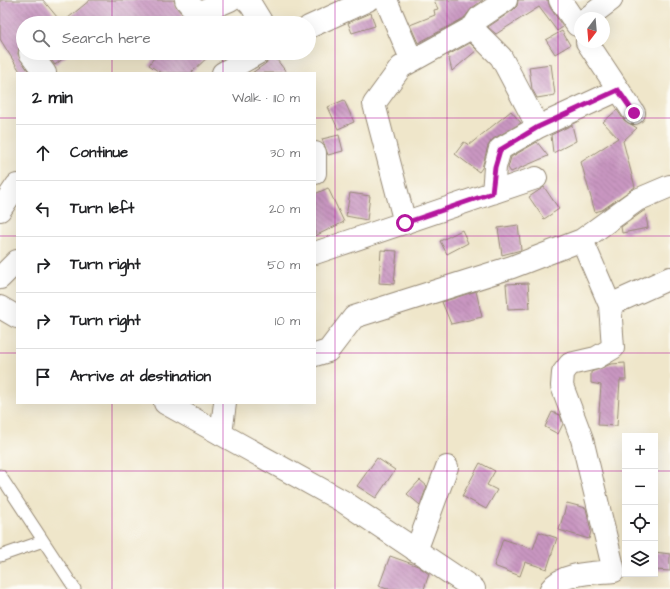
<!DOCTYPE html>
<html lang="en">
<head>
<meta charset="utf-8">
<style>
	body { margin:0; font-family:"Architects Daughter",sans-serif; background:#f6f6f6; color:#202124 }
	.controls { position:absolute; right:12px; bottom:12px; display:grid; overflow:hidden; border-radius:0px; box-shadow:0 4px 16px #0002 }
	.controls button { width:36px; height:36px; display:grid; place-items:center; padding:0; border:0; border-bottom:1px solid #e0e0e0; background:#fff; color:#202124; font:20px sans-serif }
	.compass { position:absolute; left:574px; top:12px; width:36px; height:36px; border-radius:50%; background:#fff; box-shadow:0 4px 16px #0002; rotate:196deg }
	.stop { position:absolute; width:12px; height:12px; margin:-9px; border:3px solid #b5179e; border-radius:50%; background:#fff }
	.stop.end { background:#b5179e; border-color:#fff; box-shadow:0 1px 4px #0008 }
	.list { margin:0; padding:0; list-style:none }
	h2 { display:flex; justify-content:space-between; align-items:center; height:52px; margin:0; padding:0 16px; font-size:17px }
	h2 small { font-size:13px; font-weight:400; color:#757577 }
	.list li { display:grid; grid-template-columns:26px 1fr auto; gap:12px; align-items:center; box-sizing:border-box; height:56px; padding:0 16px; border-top:1px solid #e0e0e0 }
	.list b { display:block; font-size:15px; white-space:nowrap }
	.list em { font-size:13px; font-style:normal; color:#757577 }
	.icon { flex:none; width:22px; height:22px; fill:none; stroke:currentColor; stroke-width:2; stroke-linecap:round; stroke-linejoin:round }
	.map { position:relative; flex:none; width:670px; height:589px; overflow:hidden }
	.search { position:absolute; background:#fff; box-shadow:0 4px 16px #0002; left:16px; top:16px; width:300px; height:44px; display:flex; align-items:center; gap:10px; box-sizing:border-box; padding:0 14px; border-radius:22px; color:#757577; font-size:15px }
	.panel { position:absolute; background:#fff; box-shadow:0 4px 16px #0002; left:16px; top:72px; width:300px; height:332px; border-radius:0px }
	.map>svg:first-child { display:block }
	.building { fill:url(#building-back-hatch) }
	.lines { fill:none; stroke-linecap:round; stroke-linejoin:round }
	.service-casing { stroke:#958874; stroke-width:13 }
	.minor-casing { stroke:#958874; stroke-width:24 }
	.tertiary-casing { stroke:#958874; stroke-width:24 }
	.service { stroke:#fff; stroke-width:11 }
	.minor { stroke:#fff; stroke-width:22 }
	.tertiary { stroke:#fff; stroke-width:22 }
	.route { stroke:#b5179e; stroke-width:5 }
	.grid { fill:none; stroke:#b5179e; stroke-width:1; stroke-opacity:0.55 }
</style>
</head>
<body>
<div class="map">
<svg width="670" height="589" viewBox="0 0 670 589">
	<defs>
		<pattern id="building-back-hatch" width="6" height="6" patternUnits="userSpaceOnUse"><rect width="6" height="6" fill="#c996c1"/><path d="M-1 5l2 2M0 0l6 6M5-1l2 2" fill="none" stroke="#a47b9c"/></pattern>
	</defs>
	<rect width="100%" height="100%" fill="#fdfcf7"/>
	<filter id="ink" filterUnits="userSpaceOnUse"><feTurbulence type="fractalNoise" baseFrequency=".025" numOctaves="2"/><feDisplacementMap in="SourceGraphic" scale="8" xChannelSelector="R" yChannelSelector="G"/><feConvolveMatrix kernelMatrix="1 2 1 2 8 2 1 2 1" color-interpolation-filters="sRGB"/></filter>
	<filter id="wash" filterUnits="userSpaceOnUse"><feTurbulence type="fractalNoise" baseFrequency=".012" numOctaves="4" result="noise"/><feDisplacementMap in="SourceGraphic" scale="16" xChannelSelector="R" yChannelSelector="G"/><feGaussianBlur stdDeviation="0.9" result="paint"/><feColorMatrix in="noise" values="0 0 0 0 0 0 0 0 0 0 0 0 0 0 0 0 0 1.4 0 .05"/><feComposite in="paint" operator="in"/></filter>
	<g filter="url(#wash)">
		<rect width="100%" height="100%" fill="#efe6ca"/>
		<g id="blocks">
			<path class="building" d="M0 0H43L62 23H23V43L19 48 18 54 29 72 28 73H21L0 39Z
				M90 0H174L177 8 190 23H62Z
				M434 0H483L472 8 464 18 418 43 410 25 435 15 434 10 438 9Z
				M518 0H548L550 7 563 27 557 31 539 7 496 34 488 27 513 10 517 6Z
				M371 13 375 26 352 33 348 23Z
				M562 31 570 45 555 54 546 40Z
				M470 43 477 50 452 71 448 55Z
				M46 53H70L55 65Z
				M157 53H212L191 73H161L149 65Z
				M274 56 287 73H252L265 64Z
				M551 64 555 95 537 98 532 89 529 67Z
				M344 100 354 122 338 129 328 107Z
				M617 110 624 120 637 128 623 141 635 187 602 210 595 212 581 162 618 138 603 122Z
				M511 111 521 123 493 139 488 146 482 168 479 172 455 154 464 142 469 145Z
				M572 125 576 141 553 153 551 135Z
				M339 135 343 151 328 155 322 139Z
				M537 142 548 156 511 172 508 168 511 157Z
				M544 187 559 209 544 219 529 197Z
				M328 188 344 222 315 236V194Z
				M350 193 370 196 367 220 346 216Z
				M645 210 648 228 622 233 621 227Z
				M518 225 521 250 502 255 498 228Z
				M462 230 468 243 447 254 440 241Z
				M381 250 397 251 394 284 379 283Z
				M528 283 530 308 508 309 506 284Z
				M476 291 482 317 451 324 442 302Z
				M625 363 626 380H620L617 426 598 425 601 385 591 383V372L611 364Z
				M552 412 560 415 563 424 558 434 545 427Z
				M377 458 395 470 376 498 357 486Z
				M480 463 495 471 487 485 497 490 486 509 462 496Z
				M420 480 427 486 420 505 407 494Z
				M567 503 586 508 591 531 589 539 559 530Z
				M539 532 557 538 547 569 525 562 520 576 494 566 503 539 533 549Z
				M655 552 670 554V571L655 570Z
				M390 556 418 566 429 574 424 589H387L379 586Z"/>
		</g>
	</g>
	<g filter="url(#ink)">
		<use href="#blocks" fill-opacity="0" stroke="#958874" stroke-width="1"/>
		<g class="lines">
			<g class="service-casing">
				<path id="service" d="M0 475 75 589
					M0 556 43 541"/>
			</g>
			<g class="minor-casing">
				<path id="minor" d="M186 0 198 14 230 0
					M246 0 251 5 262 23
					M386 0 412 61
					M560 0 577 25 580 23
					M587 18 611 0
					M309 27 368 0
					M472 28 501 57 538 127
					M587 42 634 113
					M30 53 45 73
					M223 73 258 53
					M315 153V173
					M493 193 495 167 500 149 538 127 618 90
					M0 210 17 185
					M405 223 374 104 401 67 473 27 479 18 506 0
					M315 253 536 178
					M0 278 17 261
					M610 305 670 278
					M315 355 328 351 354 317 512 267 582 240 637 200 670 186
					M221 434 225 403
					M416 551 447 467
					M551 589C563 572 595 573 614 571L582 439 562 386 563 373 570 364 596 358 613 348 610 305 582 240"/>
			</g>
			<g class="tertiary-casing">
				<path id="tertiary" d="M0 307 17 317
					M165 403 344 502 474 589"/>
			</g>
			<use href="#service" class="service"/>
			<use href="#minor" class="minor"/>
			<use href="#tertiary" class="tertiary"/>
		</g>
	</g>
	<g class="lines" filter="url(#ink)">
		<path class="route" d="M405 223 492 193 495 167 500 150 538 127 618 90 634 113"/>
	</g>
	<path class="grid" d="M112 0V23M223 0V23M335 0V589M447 0V589M558 0V589M112 53V73M223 53V73M0 118H17M315 118H670M0 236H17M315 236H670M0 353H17M315 353H670M112 403V589M223 403V589M0 471H625M655 471H670"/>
</svg>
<div class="controls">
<button>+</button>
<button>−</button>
<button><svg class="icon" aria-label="locate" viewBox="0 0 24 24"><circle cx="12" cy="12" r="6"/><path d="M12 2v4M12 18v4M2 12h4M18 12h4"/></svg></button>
<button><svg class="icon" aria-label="layers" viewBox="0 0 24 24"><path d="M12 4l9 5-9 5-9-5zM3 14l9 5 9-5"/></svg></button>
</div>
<svg class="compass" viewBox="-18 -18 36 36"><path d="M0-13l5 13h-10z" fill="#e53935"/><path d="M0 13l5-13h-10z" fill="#757577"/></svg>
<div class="stop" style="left:405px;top:223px"></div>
<div class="stop end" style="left:634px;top:113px"></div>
<div class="search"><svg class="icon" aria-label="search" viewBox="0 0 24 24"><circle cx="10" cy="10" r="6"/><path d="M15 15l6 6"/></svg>Search here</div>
<section class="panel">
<h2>2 min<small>Walk · 110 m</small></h2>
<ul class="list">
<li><svg class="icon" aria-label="ahead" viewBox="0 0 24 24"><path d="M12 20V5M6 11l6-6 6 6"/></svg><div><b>Continue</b></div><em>30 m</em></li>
<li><svg class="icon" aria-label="left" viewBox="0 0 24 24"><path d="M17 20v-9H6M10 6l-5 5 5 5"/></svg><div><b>Turn left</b></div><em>20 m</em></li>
<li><svg class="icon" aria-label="right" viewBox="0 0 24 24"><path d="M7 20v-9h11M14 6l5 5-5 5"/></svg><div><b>Turn right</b></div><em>50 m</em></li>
<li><svg class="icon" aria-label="right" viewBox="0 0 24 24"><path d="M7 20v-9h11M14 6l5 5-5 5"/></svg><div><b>Turn right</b></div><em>10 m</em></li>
<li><svg class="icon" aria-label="arrive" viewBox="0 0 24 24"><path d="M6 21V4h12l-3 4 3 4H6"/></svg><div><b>Arrive at destination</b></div></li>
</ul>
</section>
</div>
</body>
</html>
